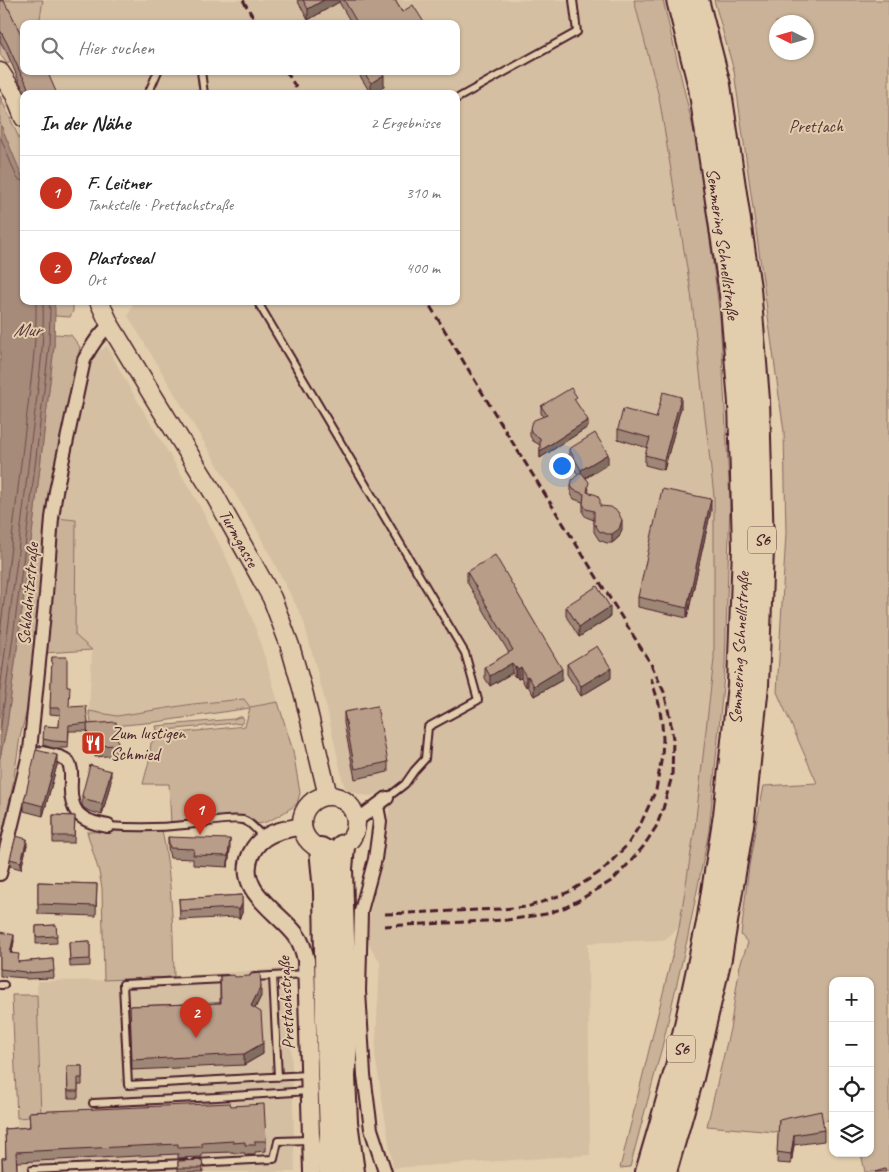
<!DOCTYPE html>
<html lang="de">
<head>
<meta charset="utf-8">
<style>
	body { margin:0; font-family:Caveat,sans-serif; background:#f2f2f2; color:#222 }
	.controls { position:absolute; right:15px; bottom:15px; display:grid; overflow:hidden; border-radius:10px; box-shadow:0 1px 4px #0004 }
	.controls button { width:45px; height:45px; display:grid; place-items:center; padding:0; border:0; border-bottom:1px solid #e0e0e0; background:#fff; color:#222; font:25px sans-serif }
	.compass { position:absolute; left:769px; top:15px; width:45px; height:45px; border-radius:50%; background:#fff; box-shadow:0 1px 4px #0004; rotate:275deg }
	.you { position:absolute; left:561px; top:465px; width:18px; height:18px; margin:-12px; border:4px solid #fff; border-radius:50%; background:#1a73e8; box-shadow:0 0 0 8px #1a73e833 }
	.badge { display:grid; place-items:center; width:32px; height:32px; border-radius:50%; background:#c8321e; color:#fff; font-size:16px; font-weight:700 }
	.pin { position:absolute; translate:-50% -41px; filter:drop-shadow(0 1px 2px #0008) }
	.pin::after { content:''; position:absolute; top:26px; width:18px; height:15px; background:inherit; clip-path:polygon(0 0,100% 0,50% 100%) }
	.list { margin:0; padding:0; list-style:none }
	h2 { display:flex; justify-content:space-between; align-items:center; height:65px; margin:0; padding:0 20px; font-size:21px }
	h2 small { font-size:16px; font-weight:400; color:#767676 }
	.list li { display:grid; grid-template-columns:32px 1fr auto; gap:15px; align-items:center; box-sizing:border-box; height:75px; padding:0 20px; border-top:1px solid #e0e0e0 }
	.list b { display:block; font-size:19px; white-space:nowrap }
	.list p { margin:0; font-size:16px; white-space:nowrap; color:#767676 }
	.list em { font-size:16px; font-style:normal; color:#767676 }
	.icon { flex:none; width:28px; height:28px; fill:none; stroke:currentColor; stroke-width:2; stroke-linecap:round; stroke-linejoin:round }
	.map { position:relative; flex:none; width:889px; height:1172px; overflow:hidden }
	.search { position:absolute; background:#fff; box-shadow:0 1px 4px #0004; left:20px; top:20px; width:440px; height:55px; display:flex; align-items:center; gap:12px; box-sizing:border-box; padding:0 18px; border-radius:10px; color:#767676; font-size:19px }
	.panel { position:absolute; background:#fff; box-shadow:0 1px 4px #0004; left:20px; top:90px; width:440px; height:215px; border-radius:10px }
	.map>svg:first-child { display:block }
	.built { fill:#d5bfa2 }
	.green { fill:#c9b298; stroke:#8a6862; fill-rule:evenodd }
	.water { fill:#a68a7a; stroke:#815f5a }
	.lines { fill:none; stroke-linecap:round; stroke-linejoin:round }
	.shore { stroke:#6f4a4b; stroke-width:1 }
	.service-casing { stroke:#4a1f2b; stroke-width:10 }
	.minor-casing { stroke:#4a1f2b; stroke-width:16 }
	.tertiary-casing { stroke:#4a1f2b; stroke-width:20 }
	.secondary-casing { stroke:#4a1f2b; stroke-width:21 }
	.motorway-casing { stroke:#4a1f2b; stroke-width:26 }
	.service { stroke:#e2cead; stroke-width:6 }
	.minor { stroke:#e2cead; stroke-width:12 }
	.tertiary { stroke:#e2cead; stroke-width:16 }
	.secondary { stroke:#e2cead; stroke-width:18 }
	.motorway { stroke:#e2cead; stroke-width:22 }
	.rail { stroke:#4a1f2b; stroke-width:3; stroke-dasharray:8 4; stroke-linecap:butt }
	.wall { fill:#9e8776; stroke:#4a1f2b }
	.shaded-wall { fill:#816e60; stroke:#4a1f2b }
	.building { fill:#b89d89; stroke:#4a1f2b }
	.labels { text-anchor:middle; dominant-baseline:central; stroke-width:4; stroke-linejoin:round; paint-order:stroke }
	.shield { fill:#e2cead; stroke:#785452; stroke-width:1 }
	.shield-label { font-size:16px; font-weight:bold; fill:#4a1f2b }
	.park-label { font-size:18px; fill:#5d353b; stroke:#e2cead }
	.street-label { font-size:18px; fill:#4a1f2b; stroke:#e2cead }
	.poi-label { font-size:18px; fill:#4a1f2b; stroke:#e2cead; text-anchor:start }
	.water-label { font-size:19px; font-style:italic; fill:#5c343b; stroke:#e2cead }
</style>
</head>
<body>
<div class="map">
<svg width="889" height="1172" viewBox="0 0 889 1172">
	<rect width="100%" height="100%" fill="#e2cead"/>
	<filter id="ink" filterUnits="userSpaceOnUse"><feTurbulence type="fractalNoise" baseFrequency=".02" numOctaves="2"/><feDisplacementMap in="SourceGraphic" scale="10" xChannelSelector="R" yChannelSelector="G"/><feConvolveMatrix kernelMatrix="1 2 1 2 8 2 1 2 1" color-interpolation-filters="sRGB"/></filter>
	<g filter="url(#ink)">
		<path class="built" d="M43 0H634L659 97 691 293 714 496V659L695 827 679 928 664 940 588 943 590 1155 393 1168 375 1056 380 962 368 943 369 919 389 811 387 798 383 791 372 796 361 795 350 791 345 788 343 782 327 709 303 619 258 532 128 316 134 301H456V94H24L10 62 24 56V71H456V24H39Z
			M107 346 127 383 200 506 227 559 252 618 269 670 278 702 250 707 244 699 193 704 117 716 89 711 92 650 75 635 76 520 57 518 83 392 90 365 96 354Z
			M289 968 295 1172H20L17 1118 41 1115 37 981 118 980Z"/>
		<path class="green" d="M0 0H43L39 24H24V56L7 64 0 54Z
			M634 0H663L698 149 720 316 730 502 725 665 709 831 688 936 662 1047 630 1167 620 1168 679 928 695 827 714 659V496L691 293 659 97Z
			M714 0H889V1170L879 1172H865L861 1153H870V981H833V1119L774 1132 707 1126 730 1029 740 965 748 943 741 935 749 866 756 825 764 786 817 783 777 692 786 533 784 432 734 71ZM776 22H806V52H776Z
			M0 96 24 149V181L0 123Z
			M54 301H73V311L70 317 55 316Z
			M54 334 71 335 80 347 58 454 50 489 43 580 28 706 20 737 12 790 0 844V758L7 725 34 518 54 347Z
			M56 518 76 520 75 635 92 650 44 653Z
			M244 699 250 707 278 702 293 751 300 793 297 804C288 810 268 824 257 824 253 824 250 820 247 818L171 824 169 784H143L149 761 151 743 157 738 158 735 245 726 250 708 156 722 92 728 89 711 117 716 193 704Z
			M239 717H242L244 719 242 723 240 724 234 723 157 731 156 726 234 719Z
			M162 830C172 879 173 928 174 977L104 980 102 888 99 872 87 832Z
			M12 995H37L41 1116 17 1118Z"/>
		<path class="water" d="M0 123 24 181V301H54L55 309 54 347 34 518 7 725 0 758Z"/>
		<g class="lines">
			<path class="shore" d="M0 136 17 178 20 180 24 181
				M0 633C9 565 17 497 25 430 30 387 37 344 36 301
				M0 690C11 607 22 524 31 441 37 395 45 348 43 301
				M0 733 29 517 49 347 50 309 49 301"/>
			<g class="service-casing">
				<path id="service" d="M201 71 204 94
					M148 94 158 71
					M456 99 577 32 573 0
					M257 301 465 653 478 700 428 727 425 759 414 771 405 784 387 798
					M108 826C134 828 159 828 185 825 201 824 229 817 243 820 251 822 258 832 264 838
					M273 976 278 1077
					M254 977 306 974
					M226 979 123 984 128 1085 308 1075
					M0 985H4
					M93 1103 217 1097 309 1091
					M195 1163 274 1159 278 1141 310 1140
					M32 1170 185 1163"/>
			</g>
			<g class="minor-casing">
				<path id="minor" d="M42 753C50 755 62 756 68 762 72 768 71 774 71 781 69 811 78 821 108 826
					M377 806 380 822 375 859 361 911 359 991 364 1075 371 1129 385 1172
					M356 821 387 798
					M0 874 30 750 46 594 52 518 56 491 84 360C91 346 98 335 110 325"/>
			</g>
			<g class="tertiary-casing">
				<path id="tertiary" d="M303 826C282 830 261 832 251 854 235 890 278 911 296 935 302 943 304 951 306 960L312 1172"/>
			</g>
			<g class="secondary-casing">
				<path id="secondary" d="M0 72 15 95 24 118
					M99 301 110 325 161 409 214 494 272 598 290 646 304 695 328 796
					M302 823a27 27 0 1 1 54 0a27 27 0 1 1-54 0Z"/>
			</g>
			<g class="motorway-casing">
				<path id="motorway" d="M343 846 341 869 346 1044 344 1076 346 1122 353 1172
					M321 849 325 891 327 1018 331 1133 329 1158 331 1172
					M647 1172 660 1128 677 1067 708 923 725 815 739 685 744 548 740 403 731 294 700 87 678 0
					M665 1172 692 1078 720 958 743 819 757 685 762 549 758 400 749 288 719 85 697 0"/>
			</g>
			<use href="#service" class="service"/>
			<use href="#minor" class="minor"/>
			<use href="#tertiary" class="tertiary"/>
			<use href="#secondary" class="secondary"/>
			<use href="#motorway" class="motorway"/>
			<path class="rail" d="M243 0 257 24
				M286 71 300 94
				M385 914 501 909 527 907 548 900 571 891 603 870 628 844 641 823 656 790 662 756 663 739 662 724 659 704 651 678
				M384 926 507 920 546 914 566 907 581 899 613 880 631 861 643 847 656 827 663 809 672 776 673 739 670 718 664 692 651 664 506 432 427 301"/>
		</g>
		<path class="wall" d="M0 0 24 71 57 94H26L20 83 7 53 0 41Z
			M297 0H395L402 12 425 24H352L339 2 308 20Z
			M357 71H384L382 72 384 86 371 94Z
			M577 404 588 427 540 458V445L533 441 530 436V429L543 417 541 413V406Z
			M681 407 664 470 645 465V455L648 448 618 439V429L656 418Z
			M569 449 608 464 586 478 589 490 588 492 622 529 619 537 612 543H607L599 540 594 532V520L586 517 583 513V502L574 499 571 494V486L578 475 569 459Z
			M711 510 687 618 638 607V597Z
			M467 572 562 680 534 696 528 686 526 687 521 678 518 679 516 676 515 677 512 673 490 686 485 678V667L509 653 467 582Z
			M566 606 610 617 579 637 566 616Z
			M52 657 67 686 69 707 88 723 118 745V755L95 757V749L88 750 87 731H69L68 748H53L43 745 44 726 59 727 60 715 50 714Z
			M567 664 611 678 581 696 567 674Z
			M344 712 388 762V772L355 779 344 723Z
			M57 765 43 816 24 811V801Z
			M111 781 102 815 89 811 84 808 82 805V795Z
			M53 815 75 816 74 843H53Z
			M168 837 230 849 228 867 193 865V859L170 858 168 848Z
			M27 845 21 869 10 866V859Z
			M38 882 97 884 96 916 38 914Z
			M242 895V913L239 919 236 917 180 920 179 899Z
			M56 925 57 943 36 944V926Z
			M0 934 14 941 12 953 19 962 53 959 54 978 26 979V978L0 976Z
			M90 941V966L70 967 69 942Z
			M220 976 261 996 255 1008 263 1054 244 1065 132 1070 130 1006 220 1003Z
			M67 1066H82V1085H78V1098H68Z
			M231 1106 266 1141V1151L255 1152V1155H245V1153H233V1152L202 1153V1157L178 1158V1154L17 1162V1172H2V1158H6L5 1129 30 1127 29 1112Z
			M779 1120 824 1130V1141L794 1145 791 1164 777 1163Z
			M202 1160 203 1172H178V1161Z"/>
		<path class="shaded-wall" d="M324 0H339V2L308 20V9Z
			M384 75V86L371 94V83Z
			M681 397V407L664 470V460Z
			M588 420V427L540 458V451Z
			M608 454V464L581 480V470Z
			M711 499V510L687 618V608Z
			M622 520V529L619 537 612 543V534Z
			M610 607V617L579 637V627Z
			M512 663V673L490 686V676Z
			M516 666V676L515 677V667Z
			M521 667V678L518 679V669Z
			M611 668V678L581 696V686Z
			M562 669V680L534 696V686Z
			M528 676V686L526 687V677Z
			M57 755V765L43 816V806Z
			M111 771V781L102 815V804Z
			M27 839V845L21 869V862Z
			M230 839V849L228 867V856Z
			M242 904V913L239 919V910Z
			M14 935V941L10 960V953Z
			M261 986V996L251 1017V1006Z
			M263 1043V1054L244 1065V1054Z
			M794 1135V1145L791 1164V1154Z"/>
		<path class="building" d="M0 0 4 1 8 9H9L24 41V71H47L57 94H30L25 80 20 72 7 43 0 30Z
			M303 0H324L308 9Z
			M344 0H395L402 12 413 5 425 24H358Z
			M363 71H381L384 75 371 83Z
			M571 388 577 397 574 399 588 420 540 451V438L533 434 530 429 531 424 534 420 547 415 541 406Z
			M663 392 681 397 664 460 645 455 650 438 618 429 623 409 656 418Z
			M595 433 608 454 581 470 569 449Z
			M581 472 589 482 587 492 597 495 600 500V506L611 507 618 512 622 520 619 529 612 534H607L599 531 594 523V511L586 509 583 504 584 494 574 490 571 486 572 480Z
			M662 489 711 499 687 608 638 597Z
			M495 555 562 669 534 686 528 676 526 677 521 667 518 669 516 666 515 667 512 663 490 676 485 667 513 650 467 572Z
			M597 586 610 607 579 627 566 606Z
			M597 646 611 668 581 686 567 664Z
			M52 657H67V686H70L69 707 86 706 88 723 69 725 68 742 53 741 43 739 44 726 59 727 60 708H50Z
			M377 706 388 762 355 769 344 712Z
			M116 722 118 745 95 746V739H88L87 724Z
			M36 750 57 755 43 806 24 801Z
			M90 765 111 771 102 804 89 801 84 798 82 795Z
			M53 815 75 816 74 836H53Z
			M16 836 27 839 21 862 10 859Z
			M168 837 230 839 228 856 193 855 194 849 170 848Z
			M38 882 97 884 96 906 38 904Z
			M242 895V904L239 910 236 908 180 911 179 899Z
			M56 925 57 936 36 937V926Z
			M0 932 14 935 10 953 19 954 18 962 53 959 54 971 26 973V972L0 969Z
			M90 941V959L70 960 69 942Z
			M260 973 261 986 251 1006 261 1012 263 1043 244 1054 132 1060 130 1006 221 1003 220 976 234 975 235 977 250 976 251 974Z
			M67 1066H82V1078H78V1091H68Z
			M230 1103 231 1106 264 1104 266 1141H255V1145H245V1142L233 1143V1141L202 1143V1147L178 1148V1144L16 1152 17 1172H3L2 1158H6L5 1129 30 1127 29 1112Z
			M821 1111 824 1130 794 1135 791 1154 777 1152 779 1120Z
			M202 1160 203 1168H178V1161Z
			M885 1169 886 1172H875Z"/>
	</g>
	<defs>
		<g id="restaurant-square" transform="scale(1.25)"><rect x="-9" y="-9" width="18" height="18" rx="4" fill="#c8321e" stroke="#e2cead"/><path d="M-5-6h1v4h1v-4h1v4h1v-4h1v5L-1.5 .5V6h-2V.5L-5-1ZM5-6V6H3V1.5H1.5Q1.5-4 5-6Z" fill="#fff"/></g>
	</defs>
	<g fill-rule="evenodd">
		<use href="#restaurant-square" x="93" y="743"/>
	</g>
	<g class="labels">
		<g class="shield">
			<rect x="748" y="526.5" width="28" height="27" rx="4"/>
			<rect x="667" y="1035.5" width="28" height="27" rx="4"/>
		</g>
		<g class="shield-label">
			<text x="762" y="540">S6</text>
			<text x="681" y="1049">S6</text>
		</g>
		<g class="park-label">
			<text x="816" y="126">Prettach</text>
		</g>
		<g class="street-label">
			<text transform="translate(723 244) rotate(82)">Semmering Schnellstraße</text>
			<text transform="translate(239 538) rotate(61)">Turmgasse</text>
			<text transform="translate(28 594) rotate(-85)">Schladnitzstraße</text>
			<text transform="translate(739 648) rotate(-87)">Semmering Schnellstraße</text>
			<text transform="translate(286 1003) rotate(-93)">Prettachstraße</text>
		</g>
		<g class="poi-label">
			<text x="110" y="733">Zum lustigen<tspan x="110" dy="21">Schmied</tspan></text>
		</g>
		<g class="water-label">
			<text x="27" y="330">Mur</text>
		</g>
	</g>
</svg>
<div class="controls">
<button>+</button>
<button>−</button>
<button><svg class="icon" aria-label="locate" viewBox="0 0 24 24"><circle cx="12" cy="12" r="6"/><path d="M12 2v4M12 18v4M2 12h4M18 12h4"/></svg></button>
<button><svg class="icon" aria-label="layers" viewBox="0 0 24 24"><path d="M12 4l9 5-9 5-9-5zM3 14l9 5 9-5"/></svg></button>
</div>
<svg class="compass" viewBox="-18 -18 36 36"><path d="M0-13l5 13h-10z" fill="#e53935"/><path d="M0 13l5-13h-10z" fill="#767676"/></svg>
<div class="you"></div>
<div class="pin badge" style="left:200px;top:835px">1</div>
<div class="pin badge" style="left:196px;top:1038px">2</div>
<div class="search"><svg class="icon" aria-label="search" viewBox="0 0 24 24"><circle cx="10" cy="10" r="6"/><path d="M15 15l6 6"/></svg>Hier suchen</div>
<section class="panel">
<h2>In der Nähe<small>2 Ergebnisse</small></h2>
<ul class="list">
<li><span class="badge">1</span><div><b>F. Leitner</b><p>Tankstelle · Prettachstraße</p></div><em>310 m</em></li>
<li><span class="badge">2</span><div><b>Plastoseal</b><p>Ort</p></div><em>400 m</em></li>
</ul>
</section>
</div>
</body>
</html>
